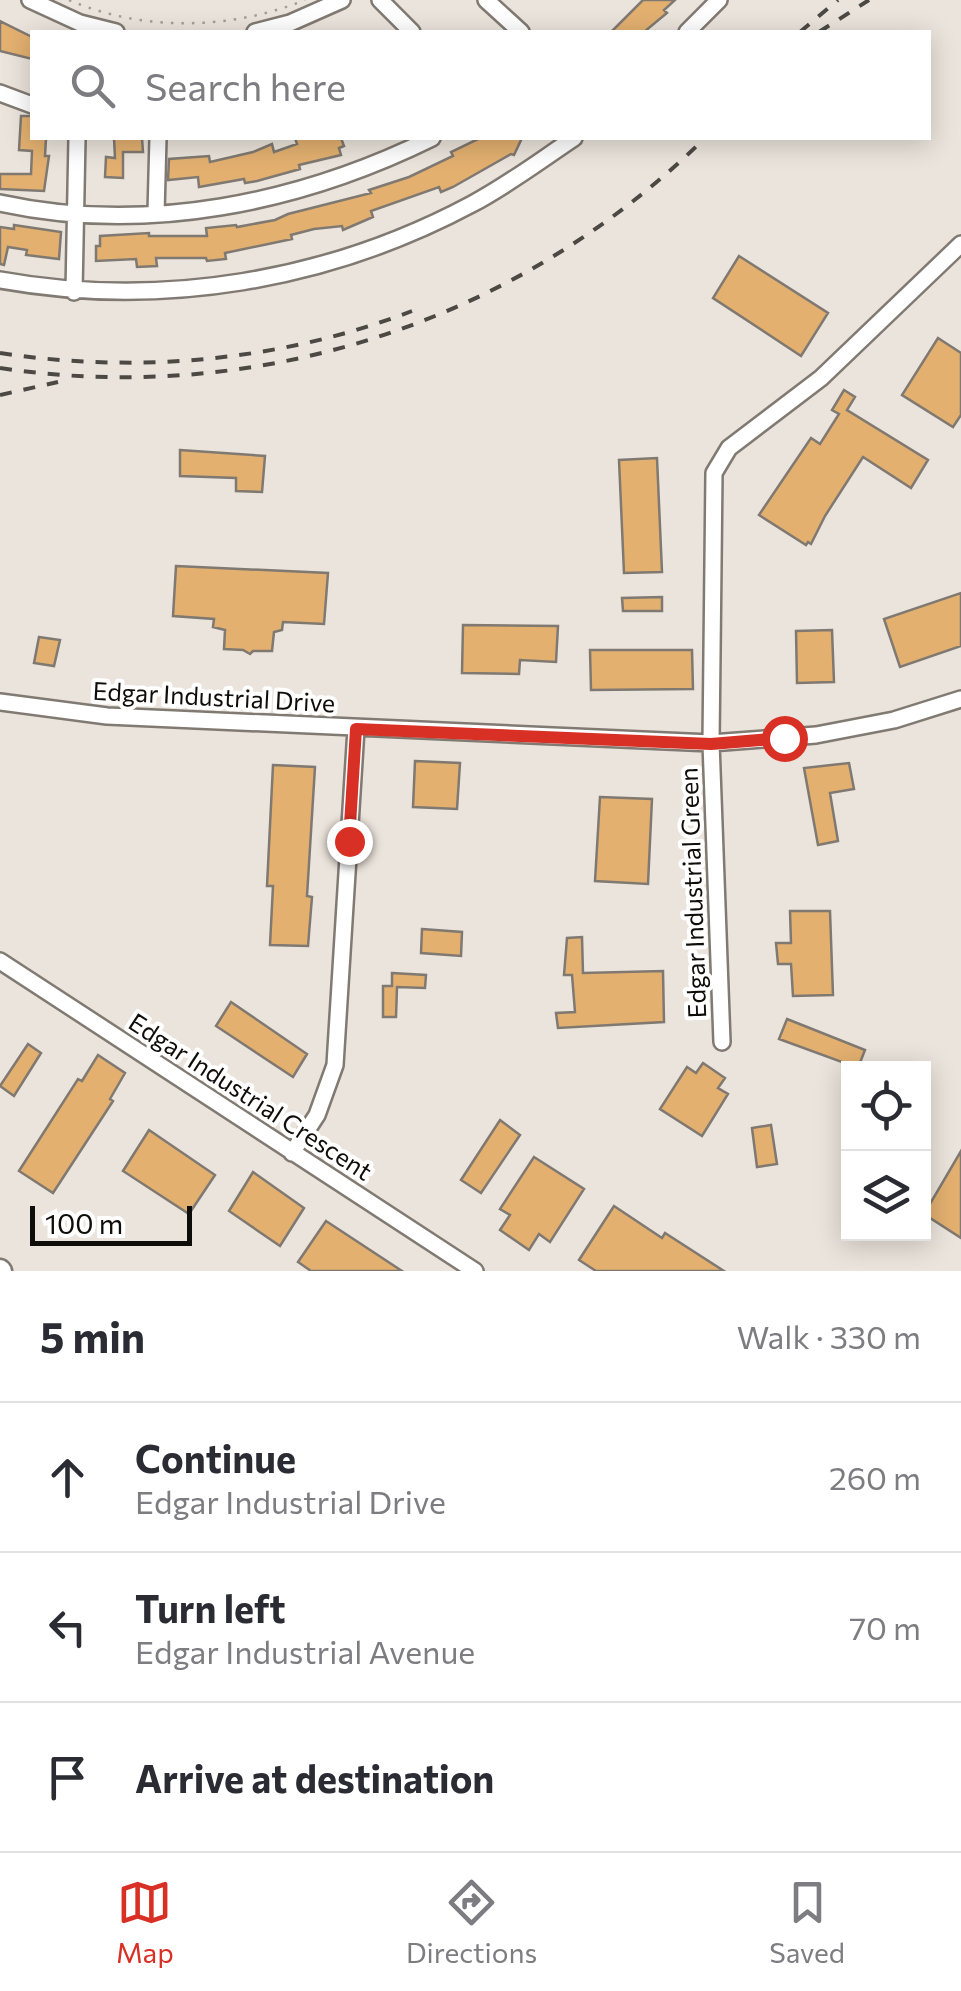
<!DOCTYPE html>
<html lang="en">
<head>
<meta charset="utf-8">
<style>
	body { margin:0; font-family:Commissioner,sans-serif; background:#f7f7f7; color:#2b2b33 }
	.controls { position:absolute; right:30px; bottom:30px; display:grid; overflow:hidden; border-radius:0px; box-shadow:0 5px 25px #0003 }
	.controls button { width:90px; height:90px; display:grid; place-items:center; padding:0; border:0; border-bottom:2px solid #e1e1e2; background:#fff; color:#2b2b33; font:50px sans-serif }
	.scale { position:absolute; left:30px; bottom:25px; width:162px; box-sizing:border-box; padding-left:10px; border:5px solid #0f0d0a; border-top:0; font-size:28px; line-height:35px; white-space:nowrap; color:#0f0d0a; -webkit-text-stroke:8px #fff; paint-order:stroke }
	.stop { position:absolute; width:30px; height:30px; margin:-22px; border:8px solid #d93025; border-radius:50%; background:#fff }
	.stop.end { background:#d93025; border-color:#fff; box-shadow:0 2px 10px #0008 }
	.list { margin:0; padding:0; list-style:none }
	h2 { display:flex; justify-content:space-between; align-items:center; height:130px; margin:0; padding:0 40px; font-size:42px }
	h2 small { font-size:32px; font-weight:400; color:#7c7c81 }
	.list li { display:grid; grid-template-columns:65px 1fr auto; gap:30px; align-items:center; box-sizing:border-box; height:150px; padding:0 40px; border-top:2px solid #e1e1e2 }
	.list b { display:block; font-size:38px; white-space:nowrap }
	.list p { margin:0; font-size:32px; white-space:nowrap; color:#7c7c81 }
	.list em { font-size:32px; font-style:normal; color:#7c7c81 }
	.icon { flex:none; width:55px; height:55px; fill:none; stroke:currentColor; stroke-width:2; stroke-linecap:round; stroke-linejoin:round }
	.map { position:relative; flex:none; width:961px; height:1271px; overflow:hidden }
	.search { position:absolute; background:#fff; box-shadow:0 5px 25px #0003; left:30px; right:30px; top:30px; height:110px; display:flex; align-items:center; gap:25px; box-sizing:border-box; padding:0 35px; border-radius:0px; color:#7c7c81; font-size:38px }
	.sheet { height:580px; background:#fff }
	nav { display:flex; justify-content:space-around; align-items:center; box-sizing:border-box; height:140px; border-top:2px solid #e1e1e2; background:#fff; font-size:28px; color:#7c7c81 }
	nav a { display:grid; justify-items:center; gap:5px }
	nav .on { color:#d93025 }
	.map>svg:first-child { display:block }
	.building { fill:#e3b070; stroke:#7f7971; stroke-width:2.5 }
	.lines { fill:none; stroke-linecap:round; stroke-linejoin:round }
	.minor-casing { stroke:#807a72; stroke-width:20 }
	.major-casing { stroke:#807a72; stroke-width:25 }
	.path { stroke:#a39e97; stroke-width:2.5; stroke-dasharray:2.5 8; stroke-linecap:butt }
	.minor { stroke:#fff; stroke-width:15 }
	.major { stroke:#fff; stroke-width:20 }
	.rail { stroke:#4c4945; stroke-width:4; stroke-dasharray:12 12; stroke-linecap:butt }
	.route { stroke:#d93025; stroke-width:12 }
	.labels { text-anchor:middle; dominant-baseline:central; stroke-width:8; stroke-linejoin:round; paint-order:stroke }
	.street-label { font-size:25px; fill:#0f0d0a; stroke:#fff }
</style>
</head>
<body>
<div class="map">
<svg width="961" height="1271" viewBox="0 0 961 1271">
	<rect width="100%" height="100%" fill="#ebe4dc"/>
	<path class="building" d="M643 0H675L664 10 667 13 644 32H611Z
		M0 21 32 37V59L0 51Z
		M21 116H32V138H46L45 156H49L44 191 0 189V174H31L32 151 19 150Z
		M114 138H142L143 152H123V178L105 177 106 157 115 158Z
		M295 138H341L344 146 339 148 341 155 299 165 300 169 257 181 245 183 244 179 199 187 198 177 168 180 169 159 209 156 210 162 253 152 272 144 274 152 297 144Z
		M480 138H522L514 155 511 154 453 187 441 192 439 187 371 211 373 217 343 230 342 226 314 229 291 235 292 239 225 253 226 259 207 261 206 258H156L157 266 137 267 136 259 96 261V246H100V236L149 233V236H207L206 228 236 225 237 227 275 220 288 214 371 193 369 190 409 177 453 156 451 152Z
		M14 225 61 232 59 259 26 255 27 250 8 247 4 265 0 264V227L14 229Z
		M739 256 828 313 801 356 713 298Z
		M938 338 961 353V415L953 427 902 395Z
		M844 390 855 397 847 410 928 460 911 488 863 457 825 516 811 544 808 542 806 545 759 515 811 438 820 444 839 414 832 410Z
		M180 450 265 456 262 492 236 491V478L180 476Z
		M657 458 662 572 624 573 619 460Z
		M176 566 328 573 324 624 283 622 282 630 274 632 272 651H253L250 654 243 650 224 649 225 630 213 627 214 619 173 616Z
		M961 593V646L900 667 884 619Z
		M662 597V611H623L622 598Z
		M463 625 558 626 556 662 520 660 519 674 462 673Z
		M832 630 834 682 797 683 796 631Z
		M39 637 60 640 54 666 34 663Z
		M590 650H692L693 689 591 690Z
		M415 761 460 763 457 809 413 807Z
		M849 763 854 789 830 793 838 841 818 845 804 768Z
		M273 765 315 767 307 896 312 897 308 946 270 945 273 886H267Z
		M600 797 652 799 648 884 595 881Z
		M790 911H830L833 995 793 996 791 964H778L776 943H791Z
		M422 929 462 932 461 956 421 953Z
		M582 937 583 973 663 971 664 1022 558 1028 556 1013 575 1012 572 975H564L567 938Z
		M392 973 426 975 425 988 397 987 396 1017H383V986H392Z
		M231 1002 307 1054 293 1077 216 1026Z
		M787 1019 865 1050 858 1068 779 1039Z
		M28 1044 41 1053 14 1096 0 1086Z
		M98 1055 125 1073 110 1099 113 1101 53 1193 19 1171 78 1079 82 1081Z
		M703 1063 725 1078 718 1088 728 1094 702 1136 660 1109 687 1067 696 1073Z
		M500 1120 520 1135 481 1193 461 1180Z
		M771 1125 777 1164 757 1167 752 1128Z
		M149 1130 215 1175 189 1214 123 1171Z
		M961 1151V1238L924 1214Z
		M534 1157 584 1189 550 1242 539 1234 529 1250 500 1230 510 1215 500 1209Z
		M253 1172 304 1208 280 1246 229 1211Z
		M614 1206 662 1238 665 1233 724 1271H596L579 1260Z
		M326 1221 402 1271H311L298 1262Z"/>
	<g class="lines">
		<g class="minor-casing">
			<path id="minor" d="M30 0 80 23 116 32
				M380 0 412 32
				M486 0 521 32
				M255 32 290 23 342 0
				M687 32 719 0
				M0 93 32 105
				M0 203C146 235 300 203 432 138
				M156 213 158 138
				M0 280C161 309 328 281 472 204 508 185 541 160 574 138
				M74 292 77 138
				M0 702 107 716 711 743 816 735 894 720 961 699
				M0 961 475 1271
				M722 1042 711 743 714 473 729 448 821 378 961 244
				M292 1153 317 1115 335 1065 356 729"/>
		</g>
		<g class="major-casing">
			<path id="major" d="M0 1270 1 1271"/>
		</g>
		<path class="path" d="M69 0C143 32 231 30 305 0"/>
		<use href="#minor" class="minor"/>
		<use href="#major" class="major"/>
		<path class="rail" d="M800 32 838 0
			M819 32 869 0
			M0 353C138 374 282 361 412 311
			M0 368C259 407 519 321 705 138
			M0 395 58 382"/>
	</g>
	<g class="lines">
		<path class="route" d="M349 841 356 729 711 744 784 738"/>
	</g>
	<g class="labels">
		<g class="street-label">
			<text transform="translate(214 696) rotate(3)">Edgar Industrial Drive</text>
			<text transform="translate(692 893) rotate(-92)">Edgar Industrial Green</text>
			<text transform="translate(251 1096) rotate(33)">Edgar Industrial Crescent</text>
		</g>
	</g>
</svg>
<div class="controls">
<button><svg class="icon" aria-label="locate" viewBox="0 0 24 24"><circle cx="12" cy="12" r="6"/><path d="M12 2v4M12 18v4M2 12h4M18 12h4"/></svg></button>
<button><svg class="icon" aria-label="layers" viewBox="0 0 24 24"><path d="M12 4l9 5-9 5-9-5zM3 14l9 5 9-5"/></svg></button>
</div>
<div class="scale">100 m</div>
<div class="stop" style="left:784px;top:738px"></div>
<div class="stop end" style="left:349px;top:841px"></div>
<div class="search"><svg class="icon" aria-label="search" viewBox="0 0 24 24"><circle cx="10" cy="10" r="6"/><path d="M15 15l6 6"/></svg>Search here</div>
</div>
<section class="sheet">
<h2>5 min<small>Walk · 330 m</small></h2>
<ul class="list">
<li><svg class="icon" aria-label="ahead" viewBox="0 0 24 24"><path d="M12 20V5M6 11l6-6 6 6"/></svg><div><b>Continue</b><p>Edgar Industrial Drive</p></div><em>260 m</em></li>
<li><svg class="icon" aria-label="left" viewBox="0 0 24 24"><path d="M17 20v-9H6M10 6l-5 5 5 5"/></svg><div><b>Turn left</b><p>Edgar Industrial Avenue</p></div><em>70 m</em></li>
<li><svg class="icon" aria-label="arrive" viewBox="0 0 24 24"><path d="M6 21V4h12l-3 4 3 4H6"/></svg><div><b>Arrive at destination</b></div></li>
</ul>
</section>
<nav>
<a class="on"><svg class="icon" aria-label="map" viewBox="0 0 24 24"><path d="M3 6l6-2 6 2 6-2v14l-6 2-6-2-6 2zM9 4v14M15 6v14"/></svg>Map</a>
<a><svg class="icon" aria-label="directions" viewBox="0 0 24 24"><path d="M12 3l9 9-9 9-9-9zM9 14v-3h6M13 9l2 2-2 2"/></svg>Directions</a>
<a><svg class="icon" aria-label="saved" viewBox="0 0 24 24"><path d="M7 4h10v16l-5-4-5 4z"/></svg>Saved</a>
</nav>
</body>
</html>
